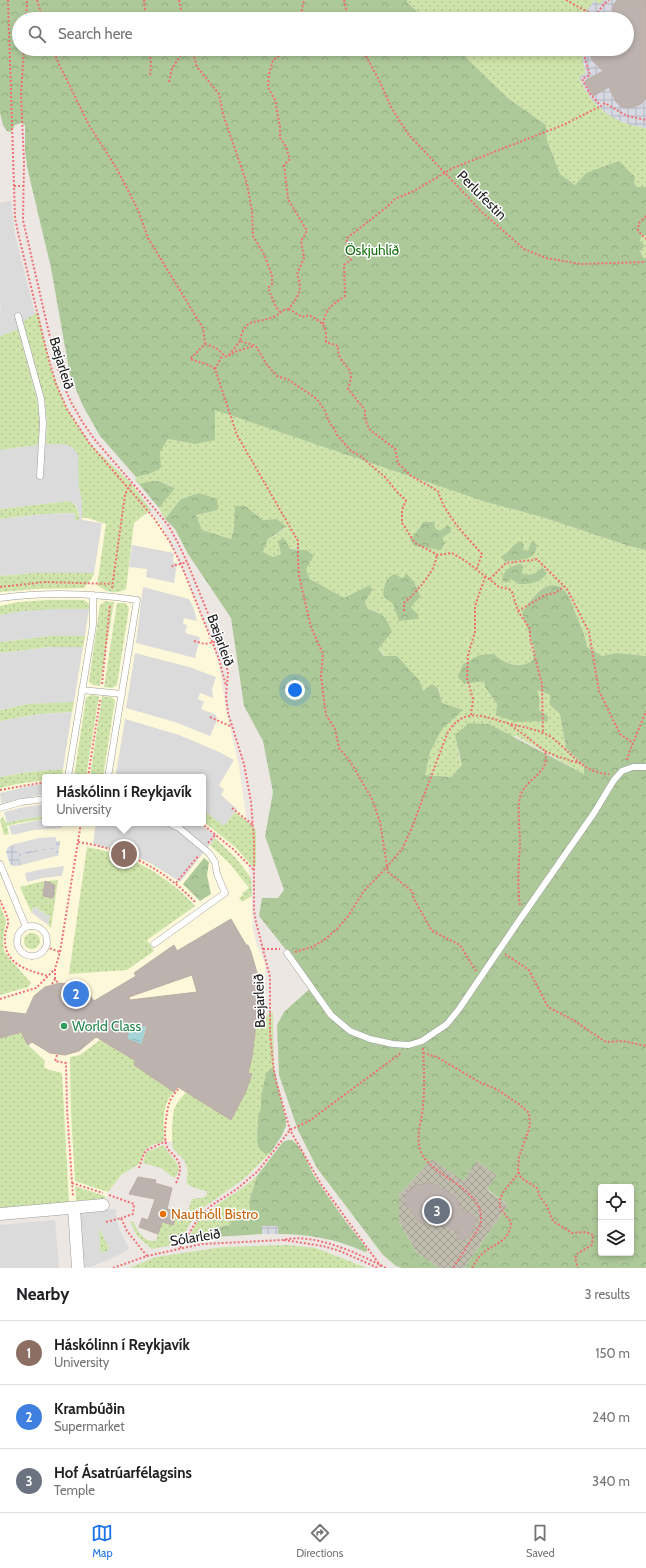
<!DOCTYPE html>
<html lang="en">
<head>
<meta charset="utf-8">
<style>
	body { margin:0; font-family:Cabin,sans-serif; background:#f6f6f6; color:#202124 }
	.controls { position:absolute; right:12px; bottom:12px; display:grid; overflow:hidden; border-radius:4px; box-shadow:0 2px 6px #0003 }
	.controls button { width:36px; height:36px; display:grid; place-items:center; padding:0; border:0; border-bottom:1px solid #e0e0e0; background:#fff; color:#202124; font:20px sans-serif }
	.you { position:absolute; left:295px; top:690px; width:14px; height:14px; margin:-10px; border:3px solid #fff; border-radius:50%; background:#1a73e8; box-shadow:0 0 0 6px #1a73e833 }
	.badge { display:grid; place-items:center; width:26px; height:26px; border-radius:50%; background:#1a73e8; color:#fff; font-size:13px; font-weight:700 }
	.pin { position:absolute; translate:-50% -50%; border:2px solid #fff; box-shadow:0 1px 4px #0006 }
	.popup { position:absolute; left:42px; top:774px; width:164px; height:52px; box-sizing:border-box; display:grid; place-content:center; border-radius:4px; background:#fff; filter:drop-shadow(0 1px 3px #0005); font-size:13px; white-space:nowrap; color:#757577 }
	.popup b { font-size:15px; color:#202124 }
	.popup::after { content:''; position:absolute; left:50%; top:100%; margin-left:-8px; border:8px solid transparent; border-top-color:#fff }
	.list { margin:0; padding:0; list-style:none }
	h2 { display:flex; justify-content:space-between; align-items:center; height:52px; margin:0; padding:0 16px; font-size:17px }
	h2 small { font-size:13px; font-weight:400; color:#757577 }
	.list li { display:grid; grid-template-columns:26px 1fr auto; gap:12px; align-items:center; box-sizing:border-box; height:64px; padding:0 16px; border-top:1px solid #e0e0e0 }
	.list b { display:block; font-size:15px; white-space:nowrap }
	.list p { margin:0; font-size:13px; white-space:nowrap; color:#757577 }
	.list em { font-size:13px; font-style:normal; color:#757577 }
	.icon { flex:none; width:22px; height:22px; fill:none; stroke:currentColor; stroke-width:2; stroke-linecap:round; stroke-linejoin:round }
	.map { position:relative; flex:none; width:646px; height:1268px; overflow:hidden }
	.search { position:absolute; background:#fff; box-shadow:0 2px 6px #0003; left:12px; right:12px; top:12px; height:44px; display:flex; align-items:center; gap:10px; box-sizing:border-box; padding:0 14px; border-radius:22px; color:#757577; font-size:15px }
	.sheet { height:244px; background:#fff }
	nav { display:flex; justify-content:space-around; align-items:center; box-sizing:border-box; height:56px; border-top:1px solid #e0e0e0; background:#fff; font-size:11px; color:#757577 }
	nav a { display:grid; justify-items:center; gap:2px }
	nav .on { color:#1a73e8 }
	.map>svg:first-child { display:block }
	.education { fill:#fdf8da; fill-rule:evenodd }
	.construction { fill:url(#construction-cross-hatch) }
	.grass { fill:url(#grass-dots) }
	.forest { fill:url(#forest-crowns); fill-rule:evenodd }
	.parking { fill:#dbdbdb; fill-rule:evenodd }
	.plaza { fill:url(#plaza-grid) }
	.water { fill:url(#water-ripples) }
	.building { fill:#bcb2ae; stroke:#bdaca5; fill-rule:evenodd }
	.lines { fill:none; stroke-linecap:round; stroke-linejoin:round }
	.service-casing { stroke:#9c9c9c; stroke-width:7 }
	.minor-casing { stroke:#9c9c9c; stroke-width:13 }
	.path { stroke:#f06f74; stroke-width:2; stroke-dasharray:2 2; stroke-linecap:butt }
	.service { stroke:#fff; stroke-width:6 }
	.minor { stroke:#fff; stroke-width:12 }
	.leisure-dot { fill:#2e9e5b; stroke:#fff; stroke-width:1.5 }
	.food-dot { fill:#e8710a; stroke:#fff; stroke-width:1.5 }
	.labels { text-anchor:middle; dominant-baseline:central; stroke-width:3; stroke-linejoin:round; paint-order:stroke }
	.street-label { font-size:14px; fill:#1b1b1b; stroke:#fff }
	.park-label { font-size:14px; fill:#187112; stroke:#fff }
	.leisure-label { font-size:14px; fill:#27864d; stroke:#fff; text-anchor:start }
	.food-label { font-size:14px; fill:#c56008; stroke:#fff; text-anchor:start }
</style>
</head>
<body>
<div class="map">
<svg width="646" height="1268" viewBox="0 0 646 1268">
	<defs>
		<pattern id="construction-cross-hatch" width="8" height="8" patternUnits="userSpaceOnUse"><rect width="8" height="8" fill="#c0bdae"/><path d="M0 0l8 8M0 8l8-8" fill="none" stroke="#a4a295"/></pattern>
		<pattern id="grass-dots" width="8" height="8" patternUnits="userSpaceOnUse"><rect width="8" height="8" fill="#cfe4aa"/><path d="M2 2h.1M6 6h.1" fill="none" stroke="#b1c392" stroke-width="1.8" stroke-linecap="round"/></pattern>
		<pattern id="forest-crowns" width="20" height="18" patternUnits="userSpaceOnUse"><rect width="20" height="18" fill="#aec999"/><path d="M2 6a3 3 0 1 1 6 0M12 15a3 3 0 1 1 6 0" fill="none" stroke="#95ac83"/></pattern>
		<pattern id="plaza-grid" width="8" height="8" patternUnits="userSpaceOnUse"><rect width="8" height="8" fill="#d6d8e2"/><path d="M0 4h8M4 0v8" fill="none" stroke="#b7b9c1"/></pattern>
		<pattern id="water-ripples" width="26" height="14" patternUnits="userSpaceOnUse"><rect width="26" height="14" fill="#a4d4d8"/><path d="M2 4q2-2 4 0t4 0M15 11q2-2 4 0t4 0" fill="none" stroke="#8db5b9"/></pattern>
	</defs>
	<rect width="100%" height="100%" fill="#ece7e2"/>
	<path class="education" d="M68 501 126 504 146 508 161 524 171 545 190 586 211 640 219 665 226 709 240 772 247 824 253 929 257 945 265 964V1061L238 1131 174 1111 172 1142 164 1140 162 1142 152 1145 146 1149 139 1164 121 1175 108 1192 106 1199 0 1208V509ZM45 777H203V823H45Z"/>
	<path class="construction" d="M432 1159 477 1161 497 1175 487 1190 508 1205 464 1268H439L416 1252 399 1221V1195Z"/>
	<path class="grass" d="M407 0H604L583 19H425L407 2Z
		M457 49H582L586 74 579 77C591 106 615 124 646 128V187H637L634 183 586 173 575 185 560 174 547 140 546 125 509 99Z
		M642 235H646V258H643L640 251 644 246 640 241Z
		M38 312 51 368 67 409 90 444 131 483 151 510 134 523 126 589C115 595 106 592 97 585L106 524 88 518H82C81 491 72 469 64 444H46L47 422 45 402 23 321Z
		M18 329 37 399 40 424 38 445 0 450V336Z
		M214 409 486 502 542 517 629 546 646 550V656L617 653 602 656 587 647C585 634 580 624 575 612 573 607 571 600 568 595 551 570 532 598 523 613L534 648 533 660C520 670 505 664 494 654L464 684 484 680 485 687 497 704 548 716 539 710 540 700 537 690 550 695V705L560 714 566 748 584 767V774L516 736 457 748 462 765 451 777 425 775 430 752 442 729 441 703 439 688 423 691 378 649 379 612 368 609 365 602 373 589 368 586 344 599 310 579 306 569 307 550 279 547 281 554 273 557 263 552 268 539 286 528 277 519 263 520 256 515 234 529 231 539 202 530 196 515 218 510 199 493 181 499 165 519 159 508 174 487 158 481 139 484 135 480 136 477 149 474 159 452 168 439 195 444Z
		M68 501C77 503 79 512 79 520H75V513L44 514 0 519V509Z
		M67 572 94 573C93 578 88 583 84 588L36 589 0 592V576L32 573Z
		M47 600H84L89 604V609C59 609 30 610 0 615V606L19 602Z
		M106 601 114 602 100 686 93 685 89 681 100 605Z
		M117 603H125L129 608 117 685 112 688 104 687Z
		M50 636H85L83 647H50L0 653V642Z
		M91 695 99 696 86 777H74L86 698Z
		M102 696 111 697 115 700 103 777H90Z
		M57 702H74L72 712 40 714 0 721V710L28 704Z
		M63 769 62 777H45V780L17 784 0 788V777L28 772Z
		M203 810 224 825 235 812 253 826 256 831V866H252L235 847 203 821Z
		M45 816V819L23 822 7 826 9 834 4 835 0 820 3 817 6 823 23 819Z
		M215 838 236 858 251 878 252 896 242 902 239 898 243 895 242 893 249 888 230 864 210 845Z
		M87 847C131 855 166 874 195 906L147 940 154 951 127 970 69 974Z
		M58 880 51 928 48 925 50 915H44L45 912 39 911V908L33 907 32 913 26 901 20 887 40 882Z
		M0 905 6 921 3 939 4 951 9 958 31 983 28 987 0 995Z
		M24 941a8 8 0 1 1 16 0a8 8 0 1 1-16 0Z
		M268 1013H273L274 1069H271L261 1097V1107L258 1117 257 1142 264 1153H270L245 1178 203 1208 191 1222 181 1240 177 1244 152 1249 138 1237 130 1222 133 1221C138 1232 143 1242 156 1241L161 1222 173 1225 177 1212 187 1214 192 1199 206 1197 207 1191C173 1183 194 1181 185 1162 182 1156 176 1153 173 1148 171 1141 172 1114 175 1107 177 1102 182 1097 186 1092L231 1120 246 1091 252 1075 248 1073 254 1044 256 1017H267Z
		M21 1032 28 1045 45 1061 44 1067 47 1069 62 1073 69 1202 0 1208V1038Z
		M100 1040 136 1061 134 1065 174 1092C161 1104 164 1124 164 1140L162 1142 152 1145 146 1149 139 1164 121 1175 108 1192 75 1181 71 1113 70 1057 80 1055Z
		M164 1145C166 1155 188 1166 174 1178L161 1168 143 1163 146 1152Z
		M257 1176 249 1201 250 1213 247 1218 234 1219 228 1226 216 1227 212 1232 214 1237 189 1240C194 1216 219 1204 238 1191 244 1187 251 1181 257 1176Z
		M75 1186 105 1196 106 1199 76 1201Z
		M99 1231H101L109 1248 108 1250 103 1253 100 1251Z
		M288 1245 316 1248 367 1268H129L156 1257 223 1247Z"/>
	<path class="forest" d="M0 0H407V2L425 19H19V49H457L509 99 546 125 547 140 560 174 575 185 586 173 619 161 635 177 634 183 637 187H646V235H642L640 241 645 246 640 251 643 258H646V550L629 546 542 517 486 502 215 410V440L195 444 168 439 160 452 161 468 149 474 136 477 100 436 83 406 70 375 51 268 28 171 25 152V125L21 123 15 125 11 132 7 131 3 125 0 113Z
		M152 481H158L175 488 159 508 139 484Z
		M199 493 217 499 218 510 196 515 202 530 231 539 234 529 235 506H245L263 520 277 519 286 527 268 539 263 552 273 557 281 554 278 541 284 538 290 549 307 550 314 556 306 569 310 579 344 598 368 586 373 589 365 602 368 609C384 614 386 617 392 632L378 649 384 656H397L419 680 423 691 432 684 438 688 442 703 463 710 442 729 430 752 425 775 451 777 462 765 455 735 469 723 489 724 584 774V766L566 748 560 714 550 705V695L537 690 540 700 539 710 548 716V721L516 722 496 715 497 704 485 687 484 681 464 684 458 677 463 664 480 655 494 654C505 664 520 670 533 660L534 648 522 613C532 598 551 570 568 595 571 600 573 607 575 612 580 624 585 634 587 647L602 656 617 653 646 656V1268H464L508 1205 487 1189 497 1175 477 1161 463 1181 432 1159 399 1195V1221L416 1252 439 1268H402L396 1266 383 1255 317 1168 298 1130 279 1075 277 1025 284 1012 314 985 259 916 262 898H278L284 890 265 836 273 792 263 741 244 706 231 618 188 554 175 529 165 519 181 499ZM601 1187H631V1253H601Z
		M423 522H434L435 528 440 531 448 525 451 528V532L442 538 445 543 441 550 414 546 410 540 419 529Z
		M532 540 537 545C536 562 517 560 504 561L501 556C512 552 509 545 522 541L524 546 523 550 528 551Z
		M519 564 524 566 521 571 523 574C532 576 537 574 542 567L547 573C541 584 529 584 518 584L511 579 506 583 502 580C504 570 509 567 519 564Z
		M406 573 414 582 421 597 415 602 411 608 419 615 417 619 399 621 393 604 383 596C384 587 385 577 395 574L403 579Z
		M204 858 209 862 207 875 211 894 200 901 183 884Z
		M271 1068 274 1069 286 1120V1126L281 1137 270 1153H264L260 1150 257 1142 258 1117 261 1107V1097L266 1073Z
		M288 1140H292C304 1149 308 1166 316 1179 332 1203 349 1226 367 1249V1251L365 1252C337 1239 308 1234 278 1234V1226H263L262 1234 214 1237 212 1232 216 1227 228 1226 234 1219 247 1218 250 1213 249 1201 257 1176 283 1142Z"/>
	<path class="parking" d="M11 201 15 235 35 314 23 321 18 329 0 336V311H1L0 303V203Z
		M46 444H64L72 447 78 454 79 488 82 500V520L102 523 94 573H32L0 576V519L44 514 75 513V520H79V513L75 504 68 501 0 509V450Z
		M132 545 174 553 173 562 177 563 174 583 146 577 147 569 129 567Z
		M143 587 189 599 194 609 197 621 184 618 183 624 187 625 185 633 200 637 195 658 136 643Z
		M54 609H89L85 636H50L0 642V615L22 611Z
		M50 647H83L74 702 28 704 0 710V653Z
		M135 653 189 667 216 677 212 689 213 698 200 693 198 699 204 702 201 709 216 715 217 720 210 736 175 722 126 708Z
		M72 712 63 769 28 772 0 777V721L40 714Z
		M125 719 179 735 217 751 234 760 219 785 224 790 221 795 237 809 224 826 203 810V777H125L116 774Z
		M45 784V794L1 803 0 793 33 785Z
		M45 804V816L23 819 7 823 4 812 24 807Z
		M45 819V823H62V828L34 830 12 835 9 826Z
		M96 823H197L216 834V837L180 882 152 864 133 855 93 844Z
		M56 837V847L34 850 18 855 15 844 39 838Z
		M56 849V856L21 865 19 857 35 852Z
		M64 866 62 876 43 878 27 882 25 873 43 869Z
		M33 907 39 908V911L45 912 44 915H50L48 925 32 913Z
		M115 1209 119 1229 129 1249 123 1253 91 1267H84L80 1212ZM99 1231H101L109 1248 108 1250 103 1253 100 1251Z
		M55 1220 59 1268H0V1225Z"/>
	<path class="plaza" d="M594 0 599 4 604 0H617L612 10 613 19H582Z
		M582 49H590L592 60 598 66 605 69 613 98 619 105 627 108 635 107 641 104 646 98V128L631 125 618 120 607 114 592 100 585 89 579 77 586 73 583 61Z
		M56 841H60L58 856H56V849L35 852 19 857 21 865 16 866H13L10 864 6 852 8 847 15 844 18 854 34 850 56 847Z
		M262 1226H278V1234H262Z"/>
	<path class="water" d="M130 1024 146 1026 142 1045 126 1039Z"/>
	<path class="building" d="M617 0H646V98L641 104 631 108 622 107 616 102 609 87 593 96 585 81 603 71 592 60 589 49H627V19H613L612 14 613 6Z
		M45 881 55 885 53 898 43 896Z
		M231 919 246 945H248L251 952 260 983 263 1004H256L255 1034 252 1057 248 1073 252 1074 246 1091 231 1120 178 1087 174 1092 134 1065 136 1061 96 1037 79 1051 65 1055 50 1053 32 1042 28 1045 21 1032 0 1038V1011L26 1014 34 996 45 987 60 983 75 985 88 993 94 1001 136 976 134 973 174 945 177 951ZM192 975 197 992 130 1000 129 997ZM130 1024 147 1026 142 1045 127 1039Z
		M138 1177 156 1180 155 1183 172 1188 167 1209 177 1212 173 1225 162 1222 158 1234 139 1227 142 1218 148 1220 155 1199 129 1194Z
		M432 1183 457 1198 459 1207 476 1218 471 1234 464 1240 456 1239 459 1232 443 1225 440 1227 428 1221 422 1224 415 1219 413 1213 408 1208 405 1203 406 1194 417 1185Z"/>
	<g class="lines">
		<g class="service-casing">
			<path id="service" d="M18 316 41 399 43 423 40 476
				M0 598C45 592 92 593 137 600L108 777
				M82 690 122 694
				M68 777 93 625V595
				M0 808 21 802 45 799
				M0 864 26 927
				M17 941a15 15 0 1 1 30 0a15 15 0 1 1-30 0Z
				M154 944 225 893 217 874 215 862 209 853 179 828 169 823
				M287 953 331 1015 350 1031 370 1039 393 1044 409 1045 422 1041 447 1024 459 1009 516 925 594 813 614 780 622 771 633 767H646"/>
		</g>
		<g class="minor-casing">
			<path id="minor" d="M74 1208 78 1268
				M0 1214 103 1205"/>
		</g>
		<path class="path" d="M8 0 14 186 15 218 19 237 47 353 56 384 67 409 90 444 154 518 170 542 181 564 219 659 226 686
			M37 0 43 19
			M144 0 146 19
			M179 0 183 19
			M344 0 348 19
			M566 0 595 16
			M26 19 27 0
			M300 19 304 0
			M593 19 604 4 609 0
			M24 49 21 94 24 163 23 220 55 359 60 377 71 402 83 423 95 440 154 508 168 525 177 541 187 562 222 648 228 673 226 696 228 713 244 764 251 802 254 841V911L256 922 270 977V1032L273 1064 276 1081 290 1130 321 1184 382 1268
			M53 49 57 60 89 125 117 169 138 210 148 238 203 328 205 344 190 359 209 365 215 369 237 435 298 541V558L299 576 311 627 323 654 321 676 326 715 335 729 339 748 350 761 372 799 380 822 388 872 412 891 414 899 432 931 460 945 476 971
			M149 49 151 63 150 76
			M192 49 197 67 219 94 223 114 247 184 252 211 253 236 264 254 272 276V284L268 288 276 307 280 312
			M289 49 273 60 269 74 268 87 275 100 280 127V138L285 145 290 159 284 165 288 199 307 231 301 241 304 258 297 274C303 290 299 295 289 309L302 317 309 315C323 323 327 325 326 342L338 346C338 350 338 355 341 359 350 372 354 371 348 389L365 410V418L369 429 395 449 398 463 411 476 438 491C445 515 465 535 482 554L476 570
			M362 49 379 80 391 107 408 134 483 213 524 249 546 258 581 264 646 262
			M586 49 585 59 590 75 582 79 590 94 601 106 605 103 627 116 646 120
			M169 82 172 68 185 49
			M14 186H23
			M646 216 639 223 638 231 646 239
			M289 309C280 310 282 313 275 316 258 325 245 315 240 341L256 346 267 365 277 376 289 380 317 399 325 411 330 424 334 428 337 435 351 451 359 455 385 477 398 493 406 500 402 510V523L415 543 438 555 452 553 467 562 499 587 509 589 512 592 518 611 530 629V638L542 684 543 733
			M323 324C326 308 332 305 345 296L344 265 351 260 346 251 347 238 387 207 395 199 414 191 453 168 563 125 601 106
			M205 344 216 348 223 354
			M229 355 240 341
			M215 369 223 354 227 357 234 352 254 346
			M172 567 173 565H177L187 562
			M490 579 506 563 533 560 537 559 567 589 589 632 599 691 620 734 633 743
			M0 587 45 582 112 584
			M112 588 125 495 128 488 132 483
			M404 611V603C414 595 439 568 436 554
			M518 611 545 595 555 593 565 586
			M194 641 205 644 219 641
			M102 684 110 605
			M471 715 473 699 467 678 468 655 475 632V606L485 577
			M210 717 232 727
			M511 725 545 751C551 774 525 778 520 797 517 812 520 828 520 843 519 864 517 884 520 905
			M545 751 556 756 582 764
			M627 760 629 753 646 711
			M88 777 100 700
			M0 790 45 782
			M232 808 253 825
			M201 823 233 849 254 870
			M78 842C125 849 163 868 196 903
			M208 843 216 834
			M176 883 199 855
			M0 900C2 906 7 914 8 921 9 925 5 931 5 936 3 964 26 970 48 976
			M46 947 60 952
			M263 949H280
			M295 952 312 947 324 940 337 929 349 915 363 892 387 867 402 849 411 830 447 734C464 704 486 718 511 724 526 728 538 729 551 737 571 751 581 773 609 774
			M505 954 529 970 548 1007 573 1020 606 1042 623 1041 646 1046
			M55 979V969L60 952 81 823
			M52 984 55 979 58 983
			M0 999 36 988 55 969
			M423 1048C424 1067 425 1087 423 1106 422 1121 414 1139 422 1154 435 1179 489 1190 480 1226L453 1268
			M423 1053 437 1057 481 1083 498 1090 520 1105 529 1113 530 1126 519 1157 518 1170 521 1178 537 1188 540 1197 547 1206 553 1221 572 1233 586 1232 593 1235 592 1245 578 1253 575 1258 578 1268
			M57 1055 55 1061 66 1063 67 1109 73 1197
			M139 1168 144 1153 147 1150 166 1141
			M72 1183 103 1193
			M176 1183C180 1174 183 1165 175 1157 173 1153 169 1152 167 1147 163 1139 166 1110 170 1101 172 1096 176 1092 179 1088
			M109 1195 134 1204 133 1214 121 1218
			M106 1222 121 1218 127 1231 147 1256
			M284 1240 323 1246 340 1251 378 1268
			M180 1248 199 1217 212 1205 237 1189 258 1171 290 1130 309 1121 401 1053
			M113 1268 147 1256 202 1244 283 1240C314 1232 359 1254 386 1268
			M472 1268C475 1262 479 1257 484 1252 496 1243 510 1241 511 1222 508 1218 504 1214 501 1209 494 1197 513 1182 519 1172"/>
		<use href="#service" class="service"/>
		<use href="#minor" class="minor"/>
	</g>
	<circle class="leisure-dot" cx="64" cy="1026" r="4"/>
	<circle class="food-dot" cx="163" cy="1214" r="4"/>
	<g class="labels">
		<g class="street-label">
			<text transform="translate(482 195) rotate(45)">Perlufestin</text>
			<text transform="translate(62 363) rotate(73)">Bæjarleið</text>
			<text transform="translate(221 640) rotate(70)">Bæjarleið</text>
			<text transform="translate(259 1001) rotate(-92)">Bæjarleið</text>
			<text transform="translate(195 1237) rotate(-9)">Sólarleið</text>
		</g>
		<g class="park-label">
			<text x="372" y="250">Öskjuhlíð</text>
		</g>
		<g class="leisure-label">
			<text x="72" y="1026">World Class</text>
		</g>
		<g class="food-label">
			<text x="171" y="1214">Nauthóll Bistro</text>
		</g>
	</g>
</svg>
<div class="controls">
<button><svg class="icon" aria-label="locate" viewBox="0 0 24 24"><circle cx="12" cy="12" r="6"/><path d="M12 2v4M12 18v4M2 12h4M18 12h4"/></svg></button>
<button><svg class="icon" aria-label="layers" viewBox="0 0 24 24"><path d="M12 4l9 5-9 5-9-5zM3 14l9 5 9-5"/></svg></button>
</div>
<div class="you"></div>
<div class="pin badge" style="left:124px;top:854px;background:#8d6e63">1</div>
<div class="popup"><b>Háskólinn í Reykjavík</b>University</div>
<div class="pin badge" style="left:76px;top:994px;background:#3f7fe0">2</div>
<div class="pin badge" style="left:437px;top:1211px;background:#6b7280">3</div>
<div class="search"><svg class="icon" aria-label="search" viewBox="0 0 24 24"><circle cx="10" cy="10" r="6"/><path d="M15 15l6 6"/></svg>Search here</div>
</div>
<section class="sheet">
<h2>Nearby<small>3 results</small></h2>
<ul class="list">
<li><span class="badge" style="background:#8d6e63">1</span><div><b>Háskólinn í Reykjavík</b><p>University</p></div><em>150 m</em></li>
<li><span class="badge" style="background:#3f7fe0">2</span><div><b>Krambúðin</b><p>Supermarket</p></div><em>240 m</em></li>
<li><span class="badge" style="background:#6b7280">3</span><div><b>Hof Ásatrúarfélagsins</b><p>Temple</p></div><em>340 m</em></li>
</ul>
</section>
<nav>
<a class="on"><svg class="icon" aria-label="map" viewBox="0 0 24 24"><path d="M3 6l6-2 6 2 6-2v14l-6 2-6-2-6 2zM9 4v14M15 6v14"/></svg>Map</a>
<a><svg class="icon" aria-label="directions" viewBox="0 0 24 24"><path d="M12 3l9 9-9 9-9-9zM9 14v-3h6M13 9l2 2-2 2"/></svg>Directions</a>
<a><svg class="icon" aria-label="saved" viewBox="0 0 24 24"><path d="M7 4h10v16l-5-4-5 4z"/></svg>Saved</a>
</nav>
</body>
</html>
